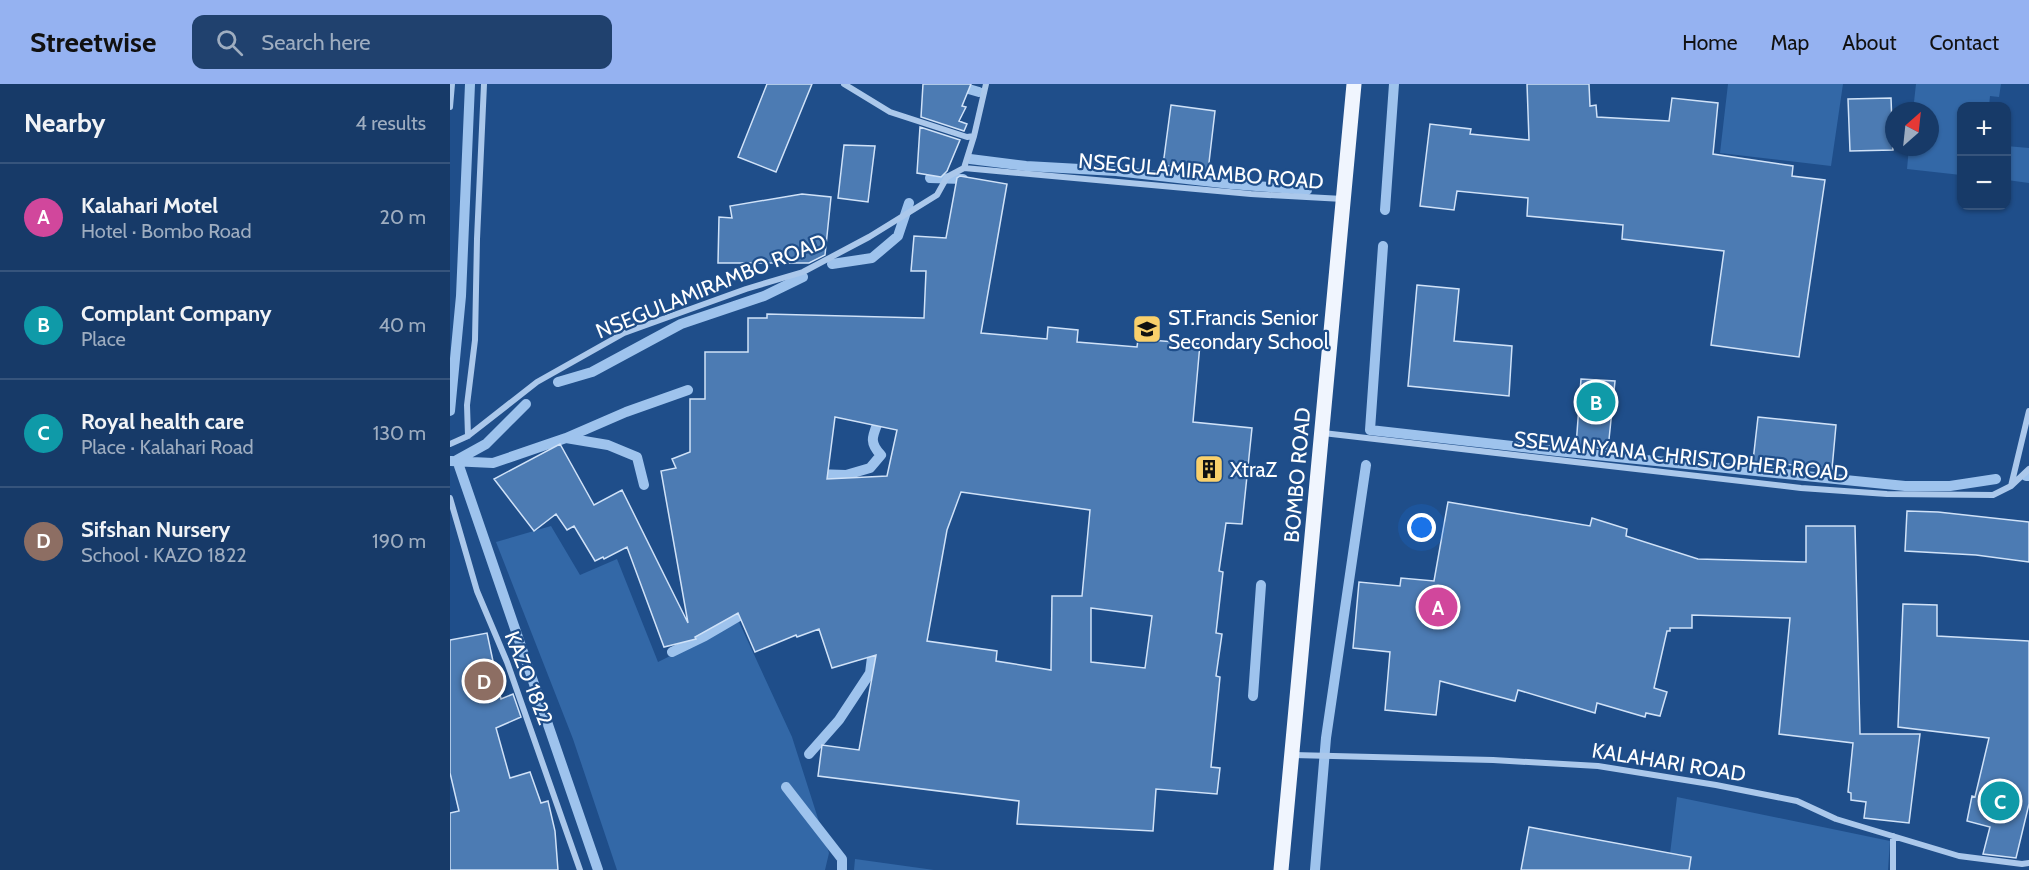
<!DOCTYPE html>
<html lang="en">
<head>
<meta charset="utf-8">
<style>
	body { margin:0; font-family:Cabin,sans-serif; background:#20416e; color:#f1f3f6 }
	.controls { position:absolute; right:18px; top:18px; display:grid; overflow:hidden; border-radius:12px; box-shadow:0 2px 4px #0004 }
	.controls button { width:54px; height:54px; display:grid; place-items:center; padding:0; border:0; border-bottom:2px solid #36547c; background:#173a68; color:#f1f3f6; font:30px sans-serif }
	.compass { position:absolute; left:1435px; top:18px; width:54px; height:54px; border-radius:50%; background:#173a68; box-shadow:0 2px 4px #0004; rotate:27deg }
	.you { position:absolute; left:972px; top:444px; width:21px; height:21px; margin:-15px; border:4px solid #fff; border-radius:50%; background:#1a73e8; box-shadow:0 0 0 9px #1a73e833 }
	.badge { display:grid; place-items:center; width:39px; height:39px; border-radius:50%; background:#95b2f1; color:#fff; font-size:20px; font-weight:700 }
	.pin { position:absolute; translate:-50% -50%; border:3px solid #fff; box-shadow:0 2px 6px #0006 }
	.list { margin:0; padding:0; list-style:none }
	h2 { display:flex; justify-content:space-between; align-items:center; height:78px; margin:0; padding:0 24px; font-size:26px }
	h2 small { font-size:20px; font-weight:400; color:#9eadc0 }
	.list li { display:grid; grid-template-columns:39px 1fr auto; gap:18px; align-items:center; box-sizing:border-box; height:108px; padding:0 24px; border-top:2px solid #36547c }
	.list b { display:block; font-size:22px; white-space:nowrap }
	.list p { margin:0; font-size:20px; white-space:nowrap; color:#9eadc0 }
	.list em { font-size:20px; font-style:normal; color:#9eadc0 }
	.icon { flex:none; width:33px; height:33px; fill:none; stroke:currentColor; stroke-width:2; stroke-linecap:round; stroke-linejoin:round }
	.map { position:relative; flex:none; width:1579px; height:786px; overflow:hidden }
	header { display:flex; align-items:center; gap:36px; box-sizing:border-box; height:84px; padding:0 30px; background:#95b2f1; color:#111 }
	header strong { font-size:28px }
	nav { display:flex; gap:33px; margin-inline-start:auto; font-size:21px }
	.search { width:420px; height:54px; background:#20416e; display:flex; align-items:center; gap:15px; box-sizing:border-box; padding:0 21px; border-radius:12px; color:#9eadc0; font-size:22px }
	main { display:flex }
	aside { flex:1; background:#173a68 }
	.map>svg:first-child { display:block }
	.green { fill:#3368a7 }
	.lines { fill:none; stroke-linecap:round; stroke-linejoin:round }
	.stream { stroke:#9ec3ed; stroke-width:10 }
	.building { fill:#4c7bb3; stroke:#d0e2f8; stroke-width:1.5; fill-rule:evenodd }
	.minor { stroke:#abc8eb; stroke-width:6 }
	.primary { stroke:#f0f5fe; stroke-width:15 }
	.labels { text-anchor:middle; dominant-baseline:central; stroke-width:4.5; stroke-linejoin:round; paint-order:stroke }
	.street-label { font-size:21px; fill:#fff; stroke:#1f4e8a }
	.poi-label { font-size:21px; fill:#fff; stroke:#1f4e8a; text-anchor:start }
</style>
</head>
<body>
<header>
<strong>Streetwise</strong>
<div class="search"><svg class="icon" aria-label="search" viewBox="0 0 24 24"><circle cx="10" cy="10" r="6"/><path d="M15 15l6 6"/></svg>Search here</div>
<nav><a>Home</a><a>Map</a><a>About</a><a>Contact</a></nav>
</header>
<main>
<aside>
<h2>Nearby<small>4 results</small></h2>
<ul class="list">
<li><span class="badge" style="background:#d1479c">A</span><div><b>Kalahari Motel</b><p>Hotel · Bombo Road</p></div><em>20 m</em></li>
<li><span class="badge" style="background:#0f9aa8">B</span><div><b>Complant Company</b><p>Place</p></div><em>40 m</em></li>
<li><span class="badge" style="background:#0f9aa8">C</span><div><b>Royal health care</b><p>Place · Kalahari Road</p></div><em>130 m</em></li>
<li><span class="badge" style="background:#8d6e63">D</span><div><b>Sifshan Nursery</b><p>School · KAZO 1822</p></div><em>190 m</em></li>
</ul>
</aside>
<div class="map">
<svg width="1579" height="786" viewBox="0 0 1579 786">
	<rect width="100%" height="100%" fill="#1f4e8a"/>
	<path class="green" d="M1278 0H1393L1381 82 1270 69Z
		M1466 0H1551L1549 13 1540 12 1539 22H1512L1511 91 1457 85 1459 63H1480V27H1463Z
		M1556 62 1579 64V99L1557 96Z
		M101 442 130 491 167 475 208 578 289 538 342 653 379 769 375 786H167L123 655 46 458Z
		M1227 713 1440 757 1438 786H1218Z
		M405 775 484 786H404Z"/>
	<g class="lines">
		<path class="stream" d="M501 0 529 8
			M520 75 576 82 666 87 781 100 857 106
			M480 94 513 95
			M935 126 944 0
			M933 162 920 346 1107 367 1455 402H1500L1546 395
			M382 180 422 174 448 152 459 119
			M108 298 142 288 231 240 314 212 353 193
			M0 327 11 212 20 0
			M116 354 176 328 238 306
			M7 376 148 786
			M7 376 36 360 76 320
			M1 377 43 379 116 354 158 361 187 373 194 401
			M365 390 396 391 420 384 431 371C417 357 424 350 430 333L434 334
			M1576 392H1579
			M222 568 255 552 291 531 301 526
			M803 612 811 501
			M359 670 389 636 420 589 424 557
			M336 703 392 775V786
			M865 786 876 654 916 381"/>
	</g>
	<path class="building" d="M317 0H362L326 88 288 73Z
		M473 0H521L512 22 516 23 509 37 517 40 514 47 471 33Z
		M1077 0H1139L1140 22 1146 21 1147 33 1219 37 1222 14 1268 19 1263 70 1343 82 1342 92 1375 96 1349 273 1261 261 1274 167 1172 155 1173 141 1077 132 1078 114 1007 107 1004 126 970 122 980 40 1021 45 1020 50 1079 56Z
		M1441 14 1443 66 1400 67 1398 15Z
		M721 21 765 27 758 87 713 81Z
		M470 43 510 56 497 87 491 93 467 89Z
		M394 61 425 62 418 118 388 114Z
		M510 92 557 100 531 249 597 255 598 243 628 246 627 258 687 263 688 255 750 260 743 338 802 344 792 440 776 439 769 487 773 488 766 549 772 550 766 592 770 593 761 683 770 684 767 710 706 705 703 747 567 740 569 717 368 692 372 661 409 666 426 571 382 584 369 545 347 553 346 551 305 568 288 529 245 553 246 555 214 563 177 463 154 475 153 473 145 477 124 442 117 446 106 430 84 447 44 395 110 360 144 421 172 406 238 539 211 387 226 384 222 375 240 368V315H255V268H298V234H317V230L474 234 476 187H461L464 152 496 154 507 94ZM385 333 447 346 437 392 377 395ZM511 408 640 426 632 512H602L601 586 546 577 547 567 477 557 497 446ZM641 524 702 532 695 584 641 578Z
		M352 110 381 113 375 171 359 179H268L269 133 282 134 280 122Z
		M967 201 1009 205 1004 257 1062 262 1059 312 958 302Z
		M1131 295 1165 297 1158 365 1126 362Z
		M1308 333 1386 341 1382 385 1303 377Z
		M998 418 1140 442 1142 434 1177 445 1176 452 1248 475 1356 478V442H1405L1410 650H1470L1459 739 1414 734 1416 718 1401 716V709L1398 708 1403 659 1329 650 1340 534 1242 531V544H1220V547H1217L1204 604 1217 608 1210 632 1196 629 1195 633 1147 619 1145 629 1068 606 1065 617 990 597 986 631 935 626 940 568 903 564 909 498 950 502 951 494 984 497Z
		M1457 427 1488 428 1579 438V478L1526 471 1455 467Z
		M1453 520 1487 521V552L1579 557V720L1566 774 1533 770 1540 743 1517 737 1522 712 1525 713 1539 654 1448 643Z
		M37 549 51 615 63 610 71 633 46 644 60 694 80 688 91 719 98 717 105 747 108 786H0V729L9 727 0 689V556Z
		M1079 743 1241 773 1239 786H1071Z"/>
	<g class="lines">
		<path class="minor" d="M394 0 440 28 517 53 524 52
			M0 23 2 0
			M514 84 524 52 536 0
			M873 349 1351 404 1437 410 1543 411 1561 402 1579 385
			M18 352 17 321 25 256 27 155 34 0
			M0 360 18 352 87 298 174 249 296 205 353 188 419 153 487 111 497 93 514 84 801 110 893 115
			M1561 402 1579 327
			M0 414 27 507 57 578 130 786
			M843 671 1043 676 1148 682 1266 701 1347 717 1386 735 1509 772 1572 780 1579 779
			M1443 752V786"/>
		<path class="primary" d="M831 786 904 0"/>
	</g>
	<defs>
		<g id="school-square" transform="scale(1.5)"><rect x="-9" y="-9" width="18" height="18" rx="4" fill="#f9d06b" stroke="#1f4e8a"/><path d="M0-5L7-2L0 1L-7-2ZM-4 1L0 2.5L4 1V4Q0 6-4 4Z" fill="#111"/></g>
		<g id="building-square" transform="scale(1.5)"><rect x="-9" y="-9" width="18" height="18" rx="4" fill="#f9d06b" stroke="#1f4e8a"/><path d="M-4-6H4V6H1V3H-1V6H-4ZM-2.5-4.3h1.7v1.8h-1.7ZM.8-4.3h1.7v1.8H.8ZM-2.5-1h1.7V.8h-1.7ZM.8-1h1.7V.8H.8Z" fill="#111"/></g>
	</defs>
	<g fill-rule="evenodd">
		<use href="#school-square" x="697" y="245"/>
		<use href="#building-square" x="759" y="385"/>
	</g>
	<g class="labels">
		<g class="street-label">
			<text transform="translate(751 87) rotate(5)">NSEGULAMIRAMBO ROAD</text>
			<text transform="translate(261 202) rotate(-22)">NSEGULAMIRAMBO ROAD</text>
			<text transform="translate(1231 372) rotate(6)">SSEWANYANA CHRISTOPHER ROAD</text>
			<text transform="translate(847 391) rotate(-85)">BOMBO ROAD</text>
			<text transform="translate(79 594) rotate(69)">KAZO 1822</text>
			<text transform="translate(1219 678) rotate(9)">KALAHARI ROAD</text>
		</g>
		<g class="poi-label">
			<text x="718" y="233">ST.Francis Senior<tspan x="718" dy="24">Secondary School</tspan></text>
			<text x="780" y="385">XtraZ</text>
		</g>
	</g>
</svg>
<div class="controls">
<button>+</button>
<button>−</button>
</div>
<svg class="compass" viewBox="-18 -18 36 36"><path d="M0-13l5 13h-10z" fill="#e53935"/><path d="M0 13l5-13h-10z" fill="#9eadc0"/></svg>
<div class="you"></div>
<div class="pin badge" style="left:988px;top:523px;background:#d1479c">A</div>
<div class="pin badge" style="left:1146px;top:318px;background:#0f9aa8">B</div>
<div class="pin badge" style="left:1550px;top:717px;background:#0f9aa8">C</div>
<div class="pin badge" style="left:34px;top:597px;background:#8d6e63">D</div>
</div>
</main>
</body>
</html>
